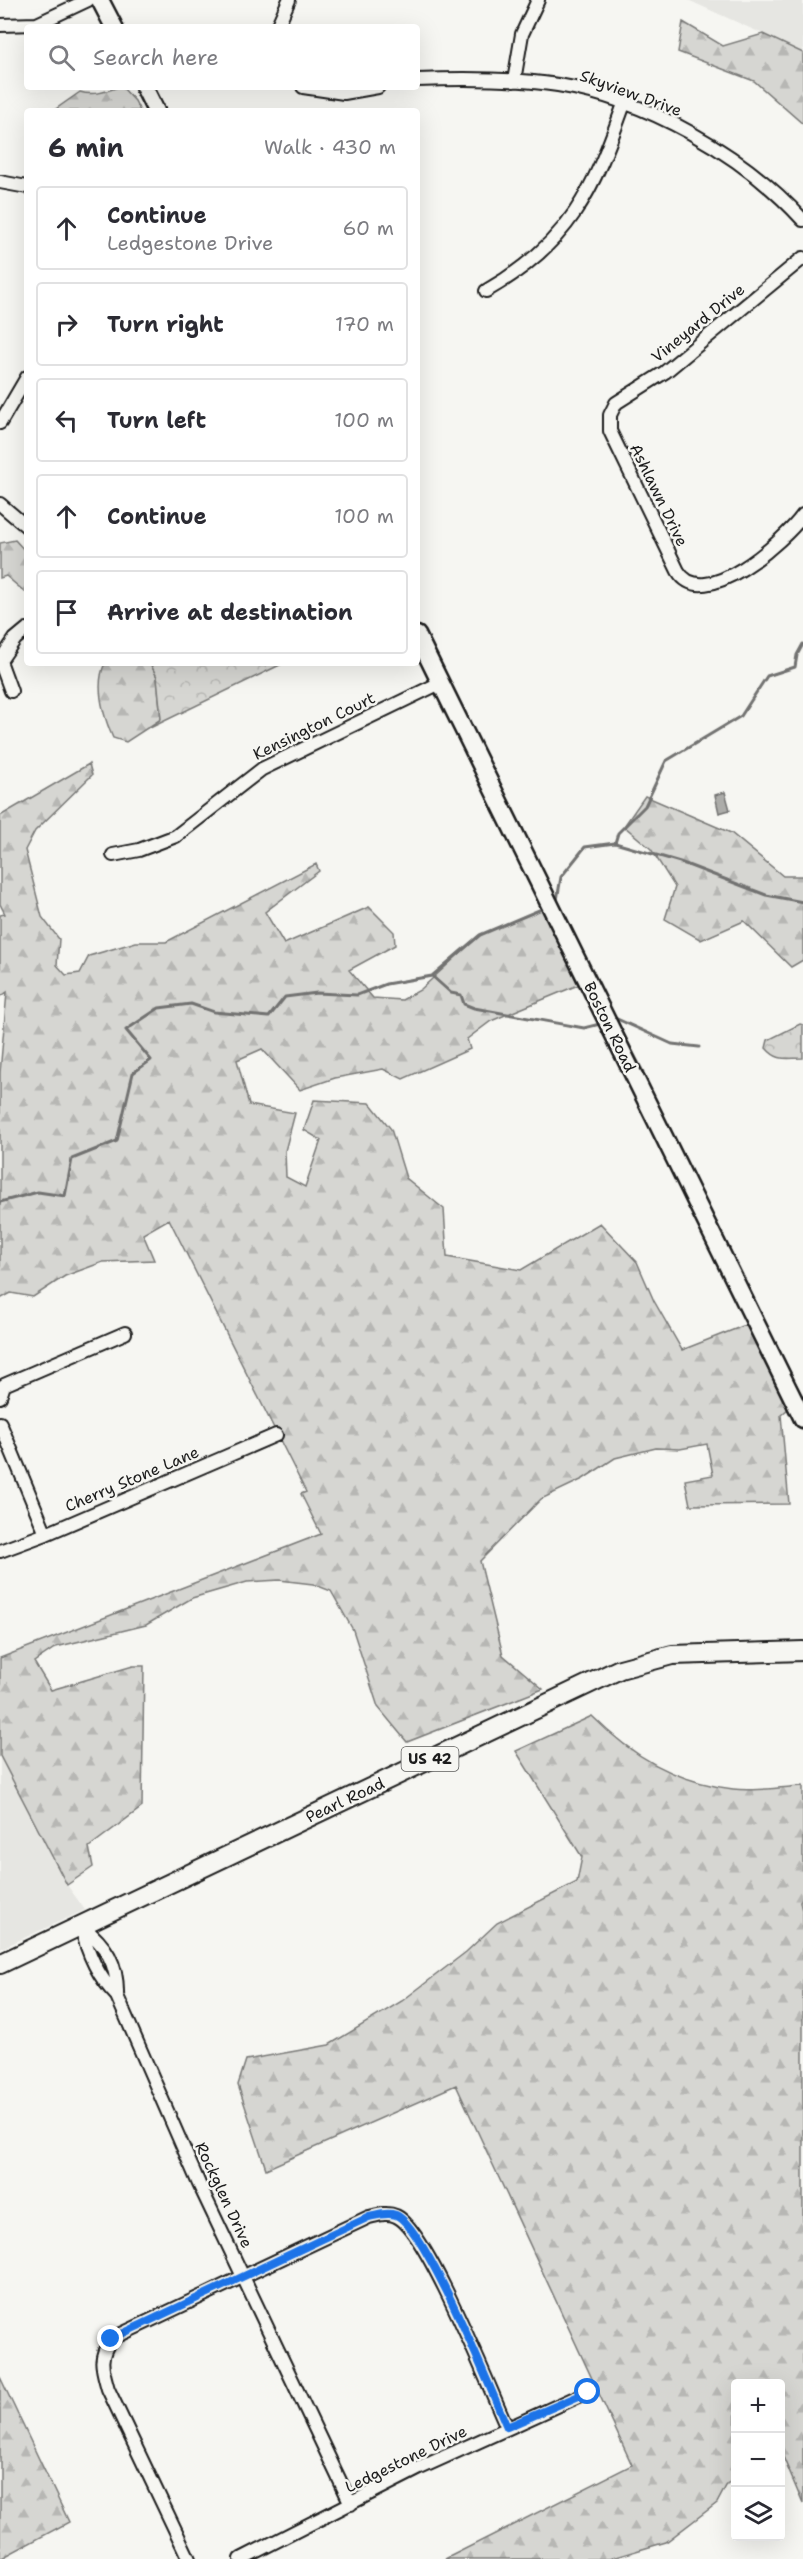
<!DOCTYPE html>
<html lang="en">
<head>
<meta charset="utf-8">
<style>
	body { margin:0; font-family:"Shantell Sans",sans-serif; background:#f7f7f7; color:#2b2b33 }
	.controls { position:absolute; right:18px; bottom:18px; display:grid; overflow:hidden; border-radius:6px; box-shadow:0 6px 24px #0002 }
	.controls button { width:54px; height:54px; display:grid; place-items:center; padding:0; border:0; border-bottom:2px solid #e1e1e2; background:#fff; color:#2b2b33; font:30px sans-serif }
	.stop { position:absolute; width:18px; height:18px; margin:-14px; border:4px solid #1a73e8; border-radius:50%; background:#fff }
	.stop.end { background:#1a73e8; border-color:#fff; box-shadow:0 2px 6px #0008 }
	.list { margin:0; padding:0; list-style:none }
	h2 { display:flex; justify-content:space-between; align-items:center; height:78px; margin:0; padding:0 24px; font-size:26px }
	h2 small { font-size:20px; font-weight:400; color:#7c7c81 }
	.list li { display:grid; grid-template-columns:39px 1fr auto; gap:18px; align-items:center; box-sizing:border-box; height:84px; margin:0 12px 12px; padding:0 12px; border:2px solid #e1e1e2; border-radius:6px }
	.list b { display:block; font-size:22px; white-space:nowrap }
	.list p { margin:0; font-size:20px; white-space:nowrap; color:#7c7c81 }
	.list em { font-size:20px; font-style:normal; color:#7c7c81 }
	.icon { flex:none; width:33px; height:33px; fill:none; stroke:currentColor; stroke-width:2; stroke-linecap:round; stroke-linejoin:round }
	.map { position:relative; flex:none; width:803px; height:2559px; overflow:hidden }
	.search { position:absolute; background:#fff; box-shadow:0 6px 24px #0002; left:24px; top:24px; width:396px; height:66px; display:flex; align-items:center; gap:15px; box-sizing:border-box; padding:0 21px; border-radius:6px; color:#7c7c81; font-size:22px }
	.panel { position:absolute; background:#fff; box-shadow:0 6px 24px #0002; left:24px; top:108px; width:396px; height:558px; border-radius:6px }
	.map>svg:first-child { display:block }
	.built { fill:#e6e6e2 }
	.forest { fill:url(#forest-firs); stroke:#797977; stroke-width:1.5 }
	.park { fill:url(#park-crowns); stroke:#797977; stroke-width:1.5 }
	.water { fill:url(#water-ripples); stroke:#727271; stroke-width:1.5 }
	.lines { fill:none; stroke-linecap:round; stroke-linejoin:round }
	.stream { stroke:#727271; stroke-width:3 }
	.street-casing { stroke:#1c1c1c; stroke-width:16 }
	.secondary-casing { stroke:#1c1c1c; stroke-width:21 }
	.primary-casing { stroke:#1c1c1c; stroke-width:22 }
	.street { stroke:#f6f6f2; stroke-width:12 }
	.secondary { stroke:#f6f6f2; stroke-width:16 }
	.primary { stroke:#f6f6f2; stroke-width:18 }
	.route { stroke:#1a73e8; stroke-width:8 }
	.labels { text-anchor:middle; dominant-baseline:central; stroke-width:5; stroke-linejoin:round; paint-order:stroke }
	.shield { fill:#f6f6f2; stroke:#5d5d5c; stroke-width:1.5 }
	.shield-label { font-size:15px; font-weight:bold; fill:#1c1c1c }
	.street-label { font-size:16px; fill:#1c1c1c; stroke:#f6f6f2 }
</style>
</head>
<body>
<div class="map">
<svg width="803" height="2559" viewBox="0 0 803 2559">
	<defs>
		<pattern id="forest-firs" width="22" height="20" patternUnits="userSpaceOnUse" patternTransform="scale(1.5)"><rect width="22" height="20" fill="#d6d6d2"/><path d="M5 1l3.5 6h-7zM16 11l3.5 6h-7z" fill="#b7b7b4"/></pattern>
		<pattern id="park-crowns" width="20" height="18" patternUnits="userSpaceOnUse" patternTransform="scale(1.5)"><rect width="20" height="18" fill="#d6d6d2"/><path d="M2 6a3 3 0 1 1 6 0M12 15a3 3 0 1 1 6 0" fill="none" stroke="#b7b7b4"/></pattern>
		<pattern id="water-ripples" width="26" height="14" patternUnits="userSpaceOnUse" patternTransform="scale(1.5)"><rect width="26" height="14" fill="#acaca9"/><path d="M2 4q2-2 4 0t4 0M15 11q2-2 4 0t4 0" fill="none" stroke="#939391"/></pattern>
	</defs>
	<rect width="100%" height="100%" fill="#f6f6f2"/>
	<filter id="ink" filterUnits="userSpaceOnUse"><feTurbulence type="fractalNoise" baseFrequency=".0167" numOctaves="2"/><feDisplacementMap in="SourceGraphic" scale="12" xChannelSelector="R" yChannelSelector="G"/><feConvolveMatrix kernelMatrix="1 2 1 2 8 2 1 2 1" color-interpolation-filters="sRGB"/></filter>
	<g filter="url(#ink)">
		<path class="built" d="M688 0H803V53L763 34Z
			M0 1756 67 1885 85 1910 0 1949Z"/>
		<path class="forest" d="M683 22 723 46 763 34 803 53V124L754 81 678 52Z
			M118 87H122L135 101 140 111H53L80 92C93 96 105 92 118 87Z
			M15 540 27 553V591L25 592 6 576 0 578V543Z
			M105 663H150L157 677 161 719 126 742 113 738C103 715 94 686 105 663Z
			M89 764 92 775 35 831 25 850 42 917 59 939 57 965 66 975 80 973 89 956 136 942H166L316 864 319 871 265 912 284 944 369 907 394 932 395 945 349 970 373 998 402 1000 420 990 480 935 544 908 578 985 491 1021 467 1039 470 1049 403 1079 383 1069 335 1078 300 1090 262 1049 237 1060 249 1105 295 1113 285 1151 286 1177 305 1187 321 1140 304 1130 314 1100 370 1103 391 1129 406 1178 444 1209 447 1257 521 1270 600 1223 637 1262 654 1301 682 1350 748 1324 789 1408 781 1415 789 1504 690 1505 685 1480 713 1475 707 1444 680 1449 656 1448 615 1458 583 1479 541 1499 480 1561 503 1655 543 1689 407 1742 378 1707 353 1630 331 1591 313 1584 279 1580 247 1582 192 1598 146 1625 56 1647 34 1662 51 1690 133 1666H144L142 1807 89 1847 93 1867 67 1885 0 1756V1658L321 1534 301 1494 306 1492 169 1219 143 1234 154 1260 103 1262 65 1276 33 1297 11 1293 0 1299V1073L7 992 0 997V915L5 914 0 904V816Z
			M645 796 731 833 783 876H803V960L791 967 744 921 701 940 665 919 675 887 651 849 624 826Z
			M592 1716C632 1756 675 1782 733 1789 755 1792 781 1787 803 1786V1896L800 1902 803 1914V2504L781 2452 780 2384H736L735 2477 726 2486 717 2503 666 2542 609 2559H445L632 2465 456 2085 266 2169 238 2085 246 2060 329 2045 402 2001 466 1952 497 1923 577 1882 582 1857 516 1751Z
			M0 2377 69 2522 0 2559Z"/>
		<path class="park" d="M150 663H284L150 728 161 719 157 677Z
			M800 1024 803 1025V1058C786 1058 778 1062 766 1048L768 1040Z"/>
		<path class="water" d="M725 792 730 810 719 813 715 795Z"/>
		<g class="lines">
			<path class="stream" d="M615 843 618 833 645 806 666 761 741 716 767 676 795 667 797 655 803 644
				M557 900 561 877 585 847 615 843 680 862 766 895 803 902
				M432 976 451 993 461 995 464 1004 474 1008 584 1028 600 1024
				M615 1018 672 1044 699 1047
				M615 1018 643 1072
				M651 1092 655 1100
				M659 1109 675 1141
				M0 1202 38 1192 65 1196 72 1159 117 1141 133 1073 151 1060 126 1030 159 1008 191 1004 214 1012 269 1017 285 997 317 993 357 995 386 984 432 976 480 935 544 908
				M735 1262 745 1283
				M792 1378 803 1398"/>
			<g class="street-casing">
				<path id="street" d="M0 25 37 24 88 0
					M277 27 289 0
					M417 80C464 78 512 78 558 85 646 99 743 154 803 220
					M514 81 522 34 538 0
					M303 87 344 93 378 87
					M0 182 27 187
					M803 258 665 372 616 403 610 415V431L678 571C703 614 785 540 803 515
					M486 291C570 243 593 191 624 104
					M0 423 27 377
					M0 504 27 527
					M0 661 15 639 27 629
					M0 661 11 691
					M113 855 139 850 176 836 262 769 440 683
					M0 1397 4 1385 125 1333
					M0 1423 46 1534
					M0 1551 46 1534 276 1435
					M81 1925C87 1953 97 1976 117 1996L199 2184 351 2504
					M81 1925C106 1945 118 1963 117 1996
					M189 2559 108 2389C102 2367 98 2359 111 2339L369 2217C378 2215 387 2212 396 2216 426 2228 490 2390 507 2427
					M241 2559 420 2468 588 2392"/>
			</g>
			<g class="secondary-casing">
				<path id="secondary" d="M100 0 114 27
					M144 87 156 111
					M417 635 803 1419"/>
			</g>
			<g class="primary-casing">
				<path id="primary" d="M0 1964 620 1669 672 1655 803 1651"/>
			</g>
			<use href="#street" class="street"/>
			<use href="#secondary" class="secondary"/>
			<use href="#primary" class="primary"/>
		</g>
	</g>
	<g class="lines" filter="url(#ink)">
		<path class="route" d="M111 2339 369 2217C378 2215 387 2212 396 2215 426 2228 491 2391 507 2427L588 2392"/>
	</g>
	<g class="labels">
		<rect class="shield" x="401.5" y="1747" width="57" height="24" rx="4.5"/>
		<g class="shield-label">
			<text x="430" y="1759">US 42</text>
		</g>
		<g class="street-label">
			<text transform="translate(631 93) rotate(20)">Skyview Drive</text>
			<text transform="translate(698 323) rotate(-39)">Vineyard Drive</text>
			<text transform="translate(659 495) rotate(64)">Ashlawn Drive</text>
			<text transform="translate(314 726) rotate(-26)">Kensington Court</text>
			<text transform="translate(610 1027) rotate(64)">Boston Road</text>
			<text transform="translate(132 1479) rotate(-23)">Cherry Stone Lane</text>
			<text transform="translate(345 1800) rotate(-25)">Pearl Road</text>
			<text transform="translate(224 2195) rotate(65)">Rockglen Drive</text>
			<text transform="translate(406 2459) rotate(-26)">Ledgestone Drive</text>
		</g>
	</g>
</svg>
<div class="controls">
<button>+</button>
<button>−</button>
<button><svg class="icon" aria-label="layers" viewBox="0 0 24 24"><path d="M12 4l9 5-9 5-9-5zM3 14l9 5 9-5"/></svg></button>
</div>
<div class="stop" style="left:588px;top:2392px"></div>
<div class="stop end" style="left:111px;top:2339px"></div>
<div class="search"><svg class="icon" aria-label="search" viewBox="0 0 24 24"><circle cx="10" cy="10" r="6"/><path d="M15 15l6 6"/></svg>Search here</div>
<section class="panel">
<h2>6 min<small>Walk · 430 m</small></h2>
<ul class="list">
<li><svg class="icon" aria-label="ahead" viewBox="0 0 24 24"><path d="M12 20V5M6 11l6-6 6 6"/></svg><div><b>Continue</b><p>Ledgestone Drive</p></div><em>60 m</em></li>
<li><svg class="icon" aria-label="right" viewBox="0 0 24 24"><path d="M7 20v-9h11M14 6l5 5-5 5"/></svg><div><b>Turn right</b></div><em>170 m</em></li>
<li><svg class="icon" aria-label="left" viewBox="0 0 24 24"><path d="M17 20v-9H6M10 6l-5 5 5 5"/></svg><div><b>Turn left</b></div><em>100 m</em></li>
<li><svg class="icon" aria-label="ahead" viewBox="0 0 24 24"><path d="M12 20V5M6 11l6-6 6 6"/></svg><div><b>Continue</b></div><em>100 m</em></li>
<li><svg class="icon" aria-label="arrive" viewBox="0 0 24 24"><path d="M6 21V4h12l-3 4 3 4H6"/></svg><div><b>Arrive at destination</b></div></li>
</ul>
</section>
</div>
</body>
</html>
